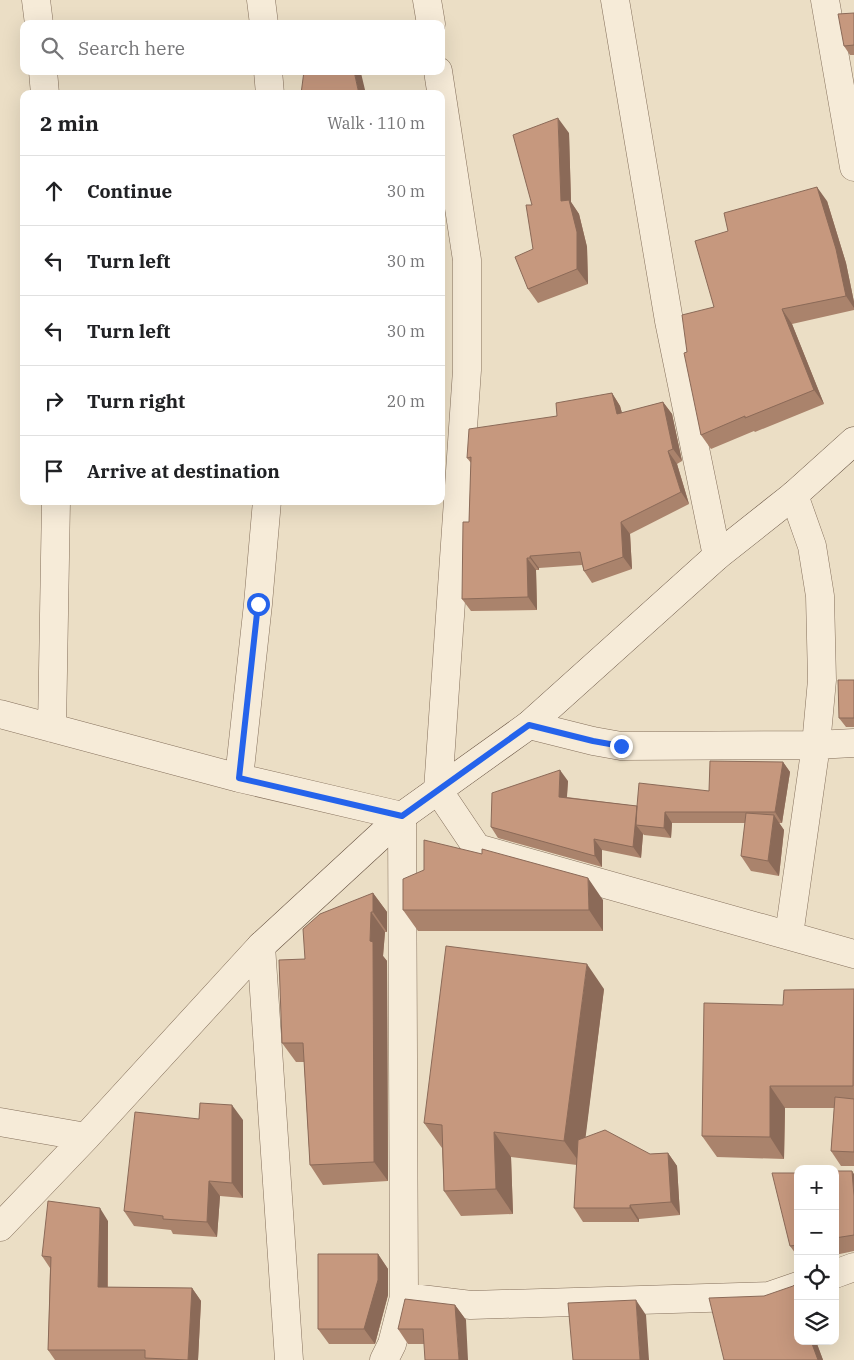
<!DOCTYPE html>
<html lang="en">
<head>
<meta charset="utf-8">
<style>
	body { margin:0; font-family:"IBM Plex Serif",serif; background:#f2f2f2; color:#202124 }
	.controls { position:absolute; right:15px; bottom:15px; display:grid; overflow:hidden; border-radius:10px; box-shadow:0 5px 20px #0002 }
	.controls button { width:45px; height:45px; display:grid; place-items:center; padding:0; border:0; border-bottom:1px solid #e0e0e0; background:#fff; color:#202124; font:25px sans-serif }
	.stop { position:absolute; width:15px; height:15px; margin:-11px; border:4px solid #2563eb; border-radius:50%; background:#fff }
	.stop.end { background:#2563eb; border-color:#fff; box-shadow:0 1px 5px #0008 }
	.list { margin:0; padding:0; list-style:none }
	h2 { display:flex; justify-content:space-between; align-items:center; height:65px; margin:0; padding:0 20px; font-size:21px }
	h2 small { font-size:16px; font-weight:400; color:#757577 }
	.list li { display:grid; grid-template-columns:32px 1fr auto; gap:15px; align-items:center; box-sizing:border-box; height:70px; padding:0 20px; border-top:1px solid #e0e0e0 }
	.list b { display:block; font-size:19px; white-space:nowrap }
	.list em { font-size:16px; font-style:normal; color:#757577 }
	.icon { flex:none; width:28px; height:28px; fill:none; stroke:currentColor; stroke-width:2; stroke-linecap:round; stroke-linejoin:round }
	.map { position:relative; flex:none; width:854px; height:1360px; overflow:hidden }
	.search { position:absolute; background:#fff; box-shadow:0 5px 20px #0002; left:20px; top:20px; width:425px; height:55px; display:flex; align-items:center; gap:12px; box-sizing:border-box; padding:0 18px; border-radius:10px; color:#757577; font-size:19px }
	.panel { position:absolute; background:#fff; box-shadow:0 5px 20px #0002; left:20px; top:90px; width:425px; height:415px; border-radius:10px }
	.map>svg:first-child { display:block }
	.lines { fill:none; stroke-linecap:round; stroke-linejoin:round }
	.street-casing { stroke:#85705c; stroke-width:29 }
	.secondary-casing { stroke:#665140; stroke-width:29 }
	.street { stroke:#f6ebd8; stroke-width:28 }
	.secondary { stroke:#f6ebd8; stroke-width:28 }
	.wall { fill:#aa836c }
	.shaded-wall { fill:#8b6a58 }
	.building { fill:#c6987e; stroke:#8b6a58 }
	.route { stroke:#2563eb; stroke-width:6 }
</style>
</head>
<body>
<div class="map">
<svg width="854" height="1360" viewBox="0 0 854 1360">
	<rect width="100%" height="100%" fill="#ebdec5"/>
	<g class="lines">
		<g class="street-casing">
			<path id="street" d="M36 0 39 24
				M261 0 264 24
				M427 0 431 24
				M615 0 669 321 717 556
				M825 0 854 167
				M43 71 45 94
				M268 71 270 94
				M438 71 467 260V370L438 790 477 848 854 954
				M0 714 239 778 402 816 404 1297 392 1344 384 1360
				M529 725 593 741 621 746 816 745 854 743
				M52 728 56 501
				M239 778 258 604 267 501
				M789 935 816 745 822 680 820 596 812 546 794 495
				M261 946 289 1360
				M0 1122 86 1137
				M0 1227 86 1137 261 946
				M835 1274 854 1267
				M404 1297 471 1305 769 1296 798 1286"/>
		</g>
		<g class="secondary-casing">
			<path id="secondary" d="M261 946 402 816 529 725 717 556 794 495 854 441"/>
		</g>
		<use href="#street" class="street"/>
		<use href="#secondary" class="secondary"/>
	</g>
	<path class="wall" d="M854 13V55H850L844 46Z
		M569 133 571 202 579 214 587 247 588 284 538 303 528 289 533 249 532 205Z
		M827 201 846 263 854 302V310L792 324 824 404 755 432 754 431 711 449 701 435 687 352 714 307Z
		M612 393 620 406 622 413 663 402 672 414 682 461 677 464 689 504 630 534 632 569 592 583 584 571 582 565 539 568V570H536L537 610 471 611 462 599 469 522 471 463 467 458 557 416Z
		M854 680V727H846L839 718Z
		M783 762 790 772 782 823H779L784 830 779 876 751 871 741 856 745 823H672L671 838 644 835 643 834 641 858 602 850V867L498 838 491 827 568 781 567 797 637 806 709 791Z
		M373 893 387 912V932H385L383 956 387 961 388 1181 323 1185 310 1165 304 1062H296L282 1043 305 959Z
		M603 900V931H418L403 910Z
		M604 989 585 1138 650 1154 668 1153 677 1166 680 1215 639 1219V1222H583L574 1208 577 1165 511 1157 513 1214 461 1216 444 1191 442 1148 424 1123Z
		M854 989V1166H841L831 1151 834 1108H785L784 1159 717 1157 702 1136 783 1005Z
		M199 1119 243 1120V1198L220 1196 217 1237 173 1234 171 1230 134 1226 124 1211Z
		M835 1171 854 1174V1251L835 1255Z
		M798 1173V1257L790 1246Z
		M108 1221V1287L192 1288 201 1301 198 1360H55L48 1350 50 1268 42 1256Z
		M378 1254 388 1269V1295L375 1344H329L318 1329Z
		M455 1305 466 1320 424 1344H408L398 1329Z
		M798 1341H827L817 1344 823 1360H724Z"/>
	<path class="shaded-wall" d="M354 71H359L361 73 366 94H359Z
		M558 118 569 133 571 202 579 214 587 247 588 284 577 269 561 201Z
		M817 187 827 201 846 263 854 302V308L846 296Z
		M782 309 792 324 824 404 814 390Z
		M612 393 620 406 626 427 617 414Z
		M663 402 672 414 682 461 673 449Z
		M668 451 677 464 689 504 681 492Z
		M621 522 630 534 632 569 623 557Z
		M530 556 539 568V570L530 558Z
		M527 558 536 570 537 610 528 597Z
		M783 762 790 772 782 823 775 812Z
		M560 770 568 781 566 807 559 797Z
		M637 806 636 825 643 834 641 858 633 847Z
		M665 812 672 823 671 838 664 828Z
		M774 815 784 830 779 876 768 861Z
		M594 839 602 850V867L595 856Z
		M588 878 603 900V931L589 910Z
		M373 893 387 912V932L373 912Z
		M371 912 385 932 383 956 387 961 388 1181 374 1162 370 941Z
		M587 964 604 989 582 1166 564 1141Z
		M770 1086 785 1108 784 1159 770 1137Z
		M232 1105 243 1120V1198L232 1183Z
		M494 1132 511 1157 513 1214 496 1189Z
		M668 1153 677 1166 680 1215 671 1202Z
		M852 1171 854 1174V1196Z
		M209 1181 220 1196 217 1237 207 1222Z
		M630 1205 639 1219V1222L630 1208Z
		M100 1208 108 1221 107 1300 98 1287Z
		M378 1254 388 1269V1295L375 1344 364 1329Z
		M192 1288 201 1301 198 1360H188Z
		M636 1300 646 1315 649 1360H640Z
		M455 1305 466 1320 468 1360H459Z
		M811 1341H815L817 1344 823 1360H818Z"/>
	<path class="building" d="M854 13V45L844 46 838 14Z
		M304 71H354L359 94H301Z
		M558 118 561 201 569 200 577 232V269L528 289 515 257 533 249 526 205H532L513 135Z
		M817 187 836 249 846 296 782 309 814 390 745 418V416L701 435 684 353 687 352 682 315 714 307 695 241 728 231 724 213Z
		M612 393 617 414 663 402 673 449 668 451 681 492 621 522 623 557 584 571 580 552 530 556V558H527L528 597 462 599 463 522H469L471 457 467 458 469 429 557 416 556 403Z
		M838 680H854V718H839Z
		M710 761 783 762 775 812H665L664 828 636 825 637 806 633 847 594 839 595 856 491 827 492 793 560 770 559 797 637 806 639 783 709 791Z
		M746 813 774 815 768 861 741 856Z
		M424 840 482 854V849L588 878 589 910H403V879L424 870Z
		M373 893V912H371L370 941 373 942 374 1162 310 1165 303 1043H282L279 960 305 959 303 929 320 914Z
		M446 946 587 964 564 1141 494 1132 496 1189 444 1191 442 1125 424 1123Z
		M854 989 853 1086H770V1137L702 1136 704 1003 783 1005 784 990Z
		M835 1097 854 1099V1152L831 1151Z
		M200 1103 232 1105V1183L209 1181 207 1222 163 1219V1216L124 1211 135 1112 199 1119Z
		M605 1130 650 1154 668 1153 671 1202 630 1205V1208H574L578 1140Z
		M835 1171H852L854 1196V1235L835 1238Z
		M772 1173H798V1245L790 1246Z
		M48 1201 100 1208 98 1287 192 1288 188 1360 145 1358V1350H48L51 1257 42 1256Z
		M318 1254H378V1280L364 1329H318Z
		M798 1282V1341H811L818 1360H724L709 1298 764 1296 793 1286Z
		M405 1299 455 1305 459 1360H425L423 1329H398Z
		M636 1300 640 1360H573L568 1303Z"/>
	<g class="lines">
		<path class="route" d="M258 604 239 778 402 816 529 725 593 741 621 746"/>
	</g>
</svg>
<div class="controls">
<button>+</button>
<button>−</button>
<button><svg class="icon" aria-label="locate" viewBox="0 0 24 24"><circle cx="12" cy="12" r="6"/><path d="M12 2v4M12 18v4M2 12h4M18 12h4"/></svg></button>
<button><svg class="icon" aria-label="layers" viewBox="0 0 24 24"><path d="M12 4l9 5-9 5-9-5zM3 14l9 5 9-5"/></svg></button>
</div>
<div class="stop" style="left:258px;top:604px"></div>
<div class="stop end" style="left:621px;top:746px"></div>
<div class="search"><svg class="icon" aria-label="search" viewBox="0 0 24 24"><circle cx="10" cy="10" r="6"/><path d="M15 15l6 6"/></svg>Search here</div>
<section class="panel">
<h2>2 min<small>Walk · 110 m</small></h2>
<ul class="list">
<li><svg class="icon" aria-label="ahead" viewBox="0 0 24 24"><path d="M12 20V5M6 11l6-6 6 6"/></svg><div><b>Continue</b></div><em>30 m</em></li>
<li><svg class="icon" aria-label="left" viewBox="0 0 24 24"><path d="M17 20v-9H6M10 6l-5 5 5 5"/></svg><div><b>Turn left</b></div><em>30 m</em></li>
<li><svg class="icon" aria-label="left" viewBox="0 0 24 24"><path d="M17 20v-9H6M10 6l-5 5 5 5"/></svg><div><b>Turn left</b></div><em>30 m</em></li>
<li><svg class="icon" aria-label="right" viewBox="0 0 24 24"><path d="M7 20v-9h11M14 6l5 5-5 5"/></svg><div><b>Turn right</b></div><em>20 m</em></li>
<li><svg class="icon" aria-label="arrive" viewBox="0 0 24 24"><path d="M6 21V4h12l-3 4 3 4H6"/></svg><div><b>Arrive at destination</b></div></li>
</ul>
</section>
</div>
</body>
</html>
